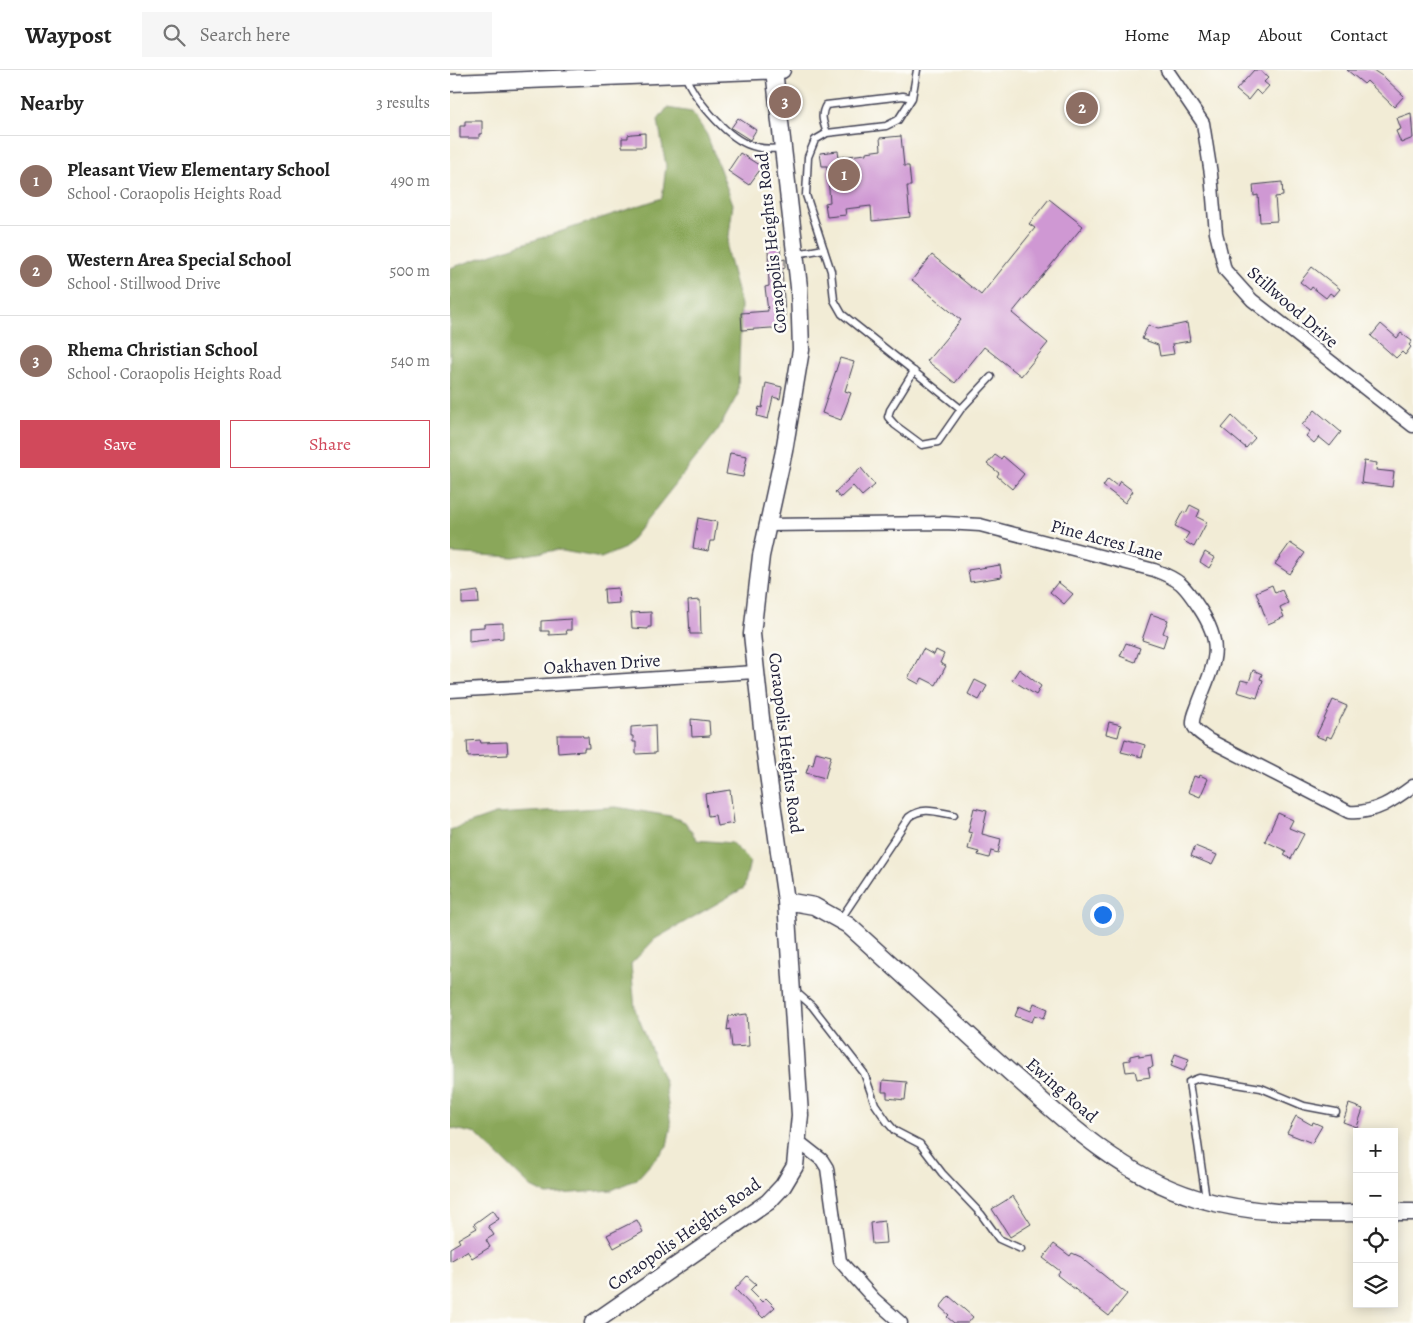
<!DOCTYPE html>
<html lang="en">
<head>
<meta charset="utf-8">
<style>
	body { margin:0; font-family:Alegreya,serif; background:#f6f6f6; color:#222 }
	.controls { position:absolute; right:15px; bottom:15px; display:grid; overflow:hidden; border-radius:0px; box-shadow:0 2px 12px #0003 }
	.controls button { width:45px; height:45px; display:grid; place-items:center; padding:0; border:0; border-bottom:1px solid #e0e0e0; background:#fff; color:#222; font:25px sans-serif }
	.you { position:absolute; left:652px; top:844px; width:18px; height:18px; margin:-12px; border:4px solid #fff; border-radius:50%; background:#1a73e8; box-shadow:0 0 0 8px #1a73e833 }
	.badge { display:grid; place-items:center; width:32px; height:32px; border-radius:50%; background:#d1495b; color:#fff; font-size:16px; font-weight:700 }
	.pin { position:absolute; translate:-50% -50%; border:2px solid #fff; box-shadow:0 1px 5px #0006 }
	.list { margin:0; padding:0; list-style:none }
	h2 { display:flex; justify-content:space-between; align-items:center; height:65px; margin:0; padding:0 20px; font-size:21px }
	h2 small { font-size:16px; font-weight:400; color:#767676 }
	.list li { display:grid; grid-template-columns:32px 1fr auto; gap:15px; align-items:center; box-sizing:border-box; height:90px; padding:0 20px; border-top:1px solid #e0e0e0 }
	.list b { display:block; font-size:19px; white-space:nowrap }
	.list p { margin:0; font-size:16px; white-space:nowrap; color:#767676 }
	.list em { font-size:16px; font-style:normal; color:#767676 }
	.actions { display:flex; gap:10px; padding:15px 20px }
	.actions a { flex:1; padding:11px 0; border:1px solid #d1495b; border-radius:0px; text-align:center; font-size:18px; color:#d1495b }
	.actions .main { background:#d1495b; color:#fff }
	.icon { flex:none; width:28px; height:28px; fill:none; stroke:currentColor; stroke-width:2; stroke-linecap:round; stroke-linejoin:round }
	.map { position:relative; flex:none; width:963px; height:1253px; overflow:hidden }
	header { display:flex; align-items:center; gap:30px; box-sizing:border-box; height:70px; padding:0 25px; background:#fff; border-bottom:1px solid #e0e0e0 }
	header strong { font-size:24px }
	nav { display:flex; gap:28px; margin-inline-start:auto; font-size:18px }
	.search { width:350px; height:45px; background:#f6f6f6; display:flex; align-items:center; gap:12px; box-sizing:border-box; padding:0 18px; border-radius:0px; color:#767676; font-size:19px }
	main { display:flex }
	aside { flex:1; background:#fff }
	.map>svg:first-child { display:block }
	.forest { fill:#8aa75a; stroke:#56644a }
	.building { fill:#cf98d3 }
	.lines { fill:none; stroke-linecap:round; stroke-linejoin:round }
	.service-casing { stroke:#414052; stroke-width:9 }
	.minor-casing { stroke:#414052; stroke-width:15 }
	.tertiary-casing { stroke:#414052; stroke-width:19 }
	.service { stroke:#fff; stroke-width:6 }
	.minor { stroke:#fff; stroke-width:12 }
	.tertiary { stroke:#fff; stroke-width:16 }
	.labels { text-anchor:middle; dominant-baseline:central; stroke-width:5; stroke-linejoin:round; paint-order:stroke }
	.street-label { font-size:18px; fill:#22223b; stroke:#fdfcf7 }
</style>
</head>
<body>
<header>
<strong>Waypost</strong>
<div class="search"><svg class="icon" aria-label="search" viewBox="0 0 24 24"><circle cx="10" cy="10" r="6"/><path d="M15 15l6 6"/></svg>Search here</div>
<nav><a>Home</a><a>Map</a><a>About</a><a>Contact</a></nav>
</header>
<main>
<aside>
<h2>Nearby<small>3 results</small></h2>
<ul class="list">
<li><span class="badge" style="background:#8d6e63">1</span><div><b>Pleasant View Elementary School</b><p>School · Coraopolis Heights Road</p></div><em>490 m</em></li>
<li><span class="badge" style="background:#8d6e63">2</span><div><b>Western Area Special School</b><p>School · Stillwood Drive</p></div><em>500 m</em></li>
<li><span class="badge" style="background:#8d6e63">3</span><div><b>Rhema Christian School</b><p>School · Coraopolis Heights Road</p></div><em>540 m</em></li>
</ul>
<div class="actions"><a class="main">Save</a><a>Share</a></div>
</aside>
<div class="map">
<svg width="963" height="1253" viewBox="0 0 963 1253">
	<rect width="100%" height="100%" fill="#fdfcf7"/>
	<filter id="ink" filterUnits="userSpaceOnUse"><feTurbulence type="fractalNoise" baseFrequency=".02" numOctaves="2"/><feDisplacementMap in="SourceGraphic" scale="10" xChannelSelector="R" yChannelSelector="G"/><feConvolveMatrix kernelMatrix="1 2 1 2 8 2 1 2 1" color-interpolation-filters="sRGB"/></filter>
	<filter id="wash" filterUnits="userSpaceOnUse"><feTurbulence type="fractalNoise" baseFrequency=".0096" numOctaves="4" result="noise"/><feDisplacementMap in="SourceGraphic" scale="20" xChannelSelector="R" yChannelSelector="G"/><feGaussianBlur stdDeviation="1.12" result="paint"/><feColorMatrix in="noise" values="0 0 0 0 0 0 0 0 0 0 0 0 0 0 0 0 0 1.4 0 .05"/><feComposite in="paint" operator="in"/></filter>
	<g filter="url(#wash)">
		<rect width="100%" height="100%" fill="#f2ecd6"/>
		<path class="forest" d="M217 38 242 42 257 65 283 134 277 182 291 235 288 324 268 360 175 478 151 488 107 480 63 487 0 483V198L212 128 216 96 208 50Z
			M166 737 220 746 235 752 247 770 282 773 300 791 294 818 205 869 181 894 185 939 215 1014 221 1056 217 1076 187 1109 162 1120 97 1125 81 1117 26 1064 0 1058V760L45 744Z"/>
		<g id="blocks">
			<path class="building" d="M804 0H809L818 8 814 12 819 16 811 25 806 20 798 30 786 20Z
				M897 0H923L935 8 954 26 944 37 917 11 914 14Z
				M961 43 963 68 951 73 946 61 951 59 947 48Z
				M288 48 306 60 300 70 281 58Z
				M15 51H32V64H29V68H10V56H15Z
				M195 63V77H172V68H178V65L182 64Z
				M451 66 454 96H459L461 116H457L460 147 422 151 421 136 395 139 396 145 377 147 375 133 380 132 377 96H372L370 83 388 81 389 87 416 84V82L431 80 430 68Z
				M290 83 312 97 299 115 278 101Z
				M832 112 833 126 825 127 827 151 810 152 808 125 804 126 803 115Z
				M599 129 633 156 562 243 598 273 571 306 534 277 505 313 477 291 511 250 462 210 482 185 531 225 585 158 579 154Z
				M330 176 331 190 335 189V198L332 199 336 259 321 258 292 260 291 243 318 241 315 217 319 216 318 177Z
				M862 197 890 219 884 226 880 223 876 228 862 217 860 220 850 212Z
				M737 253 740 271 722 274 724 284 710 286 708 275 692 269 698 255 708 259Z
				M931 254 947 268 951 263 962 271 959 275 961 277 955 285 952 282 946 288 921 266Z
				M390 288 404 292 395 321 401 323 391 350 372 343Z
				M316 313 332 317 330 329 323 327 318 349 307 346 309 337 312 338Z
				M865 340 891 362 880 376 869 367 864 373 856 366 860 361 852 355Z
				M782 346 805 368 796 378 772 358Z
				M280 383 297 386 293 407 276 404Z
				M545 385 551 389 553 386 574 404 562 419 547 406 549 403 537 394Z
				M914 391 927 393 926 400 944 402 942 417 911 413Z
				M411 398 425 415 412 426 403 416 390 428 385 422Z
				M658 409 667 416 670 411 683 421 675 433 653 416Z
				M740 435 750 440 747 447 757 452 744 477 734 471 739 463 725 456 733 441 736 443Z
				M248 448 267 452 264 471H260L258 481 243 478Z
				M840 473 855 483 840 504 825 494Z
				M755 482 765 488 759 498 750 492Z
				M550 495 552 507 520 512 518 500Z
				M608 512 623 524 614 534 600 522Z
				M822 515 825 523 832 520 838 533 830 537 834 547 818 554 806 522Z
				M168 518 169 533 155 534 154 519Z
				M28 521 29 533 12 534V523Z
				M250 530 251 564H240L238 531Z
				M201 542V557H198V559L182 558 181 543Z
				M701 544 718 550 713 563 717 565 713 577 692 570Z
				M121 549V560H116L117 564 99 565V561H91V551Z
				M53 553V568L19 572V558L34 557V554Z
				M676 573 690 578 685 592 670 586Z
				M473 579 484 585 486 580 494 584 490 593 496 596 486 615 472 608 469 614 458 608Z
				M569 599 591 616 586 625 562 610Z
				M803 600 812 604 810 609 813 610 807 628 787 622 791 610 799 612Z
				M525 610 537 616 529 630 518 624Z
				M883 630 897 636 881 668 877 666 876 670 866 666Z
				M241 649 259 651 260 666 242 667Z
				M659 652 671 655 668 667 656 664Z
				M205 655 206 683 186 684V672H183V666H181V657Z
				M107 665H132L133 667H138L139 678H134V681L108 683Z
				M675 669 695 675 692 687 671 682Z
				M30 670 31 673 57 672 58 685 18 687 17 671Z
				M366 682 381 686 375 708 356 703 359 694 363 695Z
				M750 705 758 709 750 727 738 722 744 706 749 708Z
				M280 720 284 753 267 756 265 745 258 746 255 724Z
				M524 738 537 741 532 764 551 769 548 783 541 781 539 788 528 785 529 782 518 779 522 763 518 762Z
				M828 743 843 750 839 758 854 764 841 789 834 785 836 781 815 771Z
				M745 776 767 785 762 795 741 786Z
				M584 933 598 939 594 948 585 945 582 952 565 946 569 936 581 941Z
				M297 944 299 976 282 977 280 959 277 960 279 946Z
				M689 984V987L701 985 703 997 698 998 700 1007 687 1009 685 1001 676 1002 674 991 680 990V986Z
				M725 984 739 989 734 1001 721 996Z
				M433 1010 457 1012 455 1030 437 1028V1022H432Z
				M899 1034 913 1039 907 1057 893 1052Z
				M846 1046 862 1055 863 1052 872 1056 862 1073 837 1063Z
				M563 1126 581 1154 560 1167 542 1139Z
				M43 1140 49 1149 38 1156 44 1165 36 1170 40 1177 22 1188 17 1181 0 1191V1178L10 1172 8 1169 27 1158 24 1154Z
				M187 1150 193 1162 164 1178 157 1165Z
				M434 1151 436 1173 422 1174 420 1153Z
				M604 1174 620 1186 622 1183 631 1187 677 1224 659 1246 607 1205 610 1201 593 1188Z
				M297 1206 306 1214 300 1220 312 1232 316 1228 325 1237 313 1248 285 1219Z
				M499 1226 523 1247 518 1253H504L497 1247 499 1245 490 1237Z"/>
		</g>
	</g>
	<g filter="url(#ink)">
		<use href="#blocks" fill-opacity="0" stroke="#414052" stroke-width="1"/>
		<g class="lines">
			<g class="service-casing">
				<path id="service" d="M467 0 462 28 448 50 436 56 377 63 365 70 358 87 356 125 381 201 384 230 392 244 511 339
					M235 5C243 27 275 65 297 74 309 79 319 80 332 78
					M377 63C373 52 370 45 376 35L453 26 462 28
					M346 184 374 179
					M464 301 440 340 438 347 445 355 472 375 488 372 511 339 541 307
					M390 850 459 747C473 736 487 742 504 745
					M345 921 362 936 414 1003 425 1034 438 1053 445 1061 470 1074 492 1103 531 1144 549 1169 571 1179
					M756 1129 739 1012 749 1008 811 1018 854 1036 886 1042"/>
			</g>
			<g class="minor-casing">
				<path id="minor" d="M717 0 753 53 761 104 766 163 775 200 802 230 963 356
					M317 455 495 453 530 455 704 500C731 510 734 515 750 539 775 577 764 593 749 632 747 639 742 647 743 654 744 661 754 666 759 670L899 742C925 744 944 730 963 716
					M0 621 305 602
					M349 1072 372 1090 377 1098 390 1191 424 1229 451 1253"/>
			</g>
			<g class="tertiary-casing">
				<path id="tertiary" d="M0 13 332 0
					M336 831 364 836 398 855C446 899 495 943 543 987 604 1041 666 1104 746 1128 800 1144 852 1144 907 1143
					M944 1142H963
					M143 1253 318 1132 333 1116 345 1096 350 1045 336 831 314 676 302 564 311 486 334 381 351 280 349 217 324 0"/>
			</g>
			<use href="#service" class="service"/>
			<use href="#minor" class="minor"/>
			<use href="#tertiary" class="tertiary"/>
		</g>
	</g>
	<g class="labels">
		<g class="street-label">
			<text transform="translate(321 173) rotate(-96)">Coraopolis Heights Road</text>
			<text transform="translate(843 237) rotate(41)">Stillwood Drive</text>
			<text transform="translate(657 470) rotate(15)">Pine Acres Lane</text>
			<text transform="translate(152 594) rotate(-4)">Oakhaven Drive</text>
			<text transform="translate(336 673) rotate(83)">Coraopolis Heights Road</text>
			<text transform="translate(612 1020) rotate(41)">Ewing Road</text>
			<text transform="translate(234 1164) rotate(-35)">Coraopolis Heights Road</text>
		</g>
	</g>
</svg>
<div class="controls">
<button>+</button>
<button>−</button>
<button><svg class="icon" aria-label="locate" viewBox="0 0 24 24"><circle cx="12" cy="12" r="6"/><path d="M12 2v4M12 18v4M2 12h4M18 12h4"/></svg></button>
<button><svg class="icon" aria-label="layers" viewBox="0 0 24 24"><path d="M12 4l9 5-9 5-9-5zM3 14l9 5 9-5"/></svg></button>
</div>
<div class="you"></div>
<div class="pin badge" style="left:394px;top:105px;background:#8d6e63">1</div>
<div class="pin badge" style="left:632px;top:38px;background:#8d6e63">2</div>
<div class="pin badge" style="left:335px;top:32px;background:#8d6e63">3</div>
</div>
</main>
</body>
</html>
